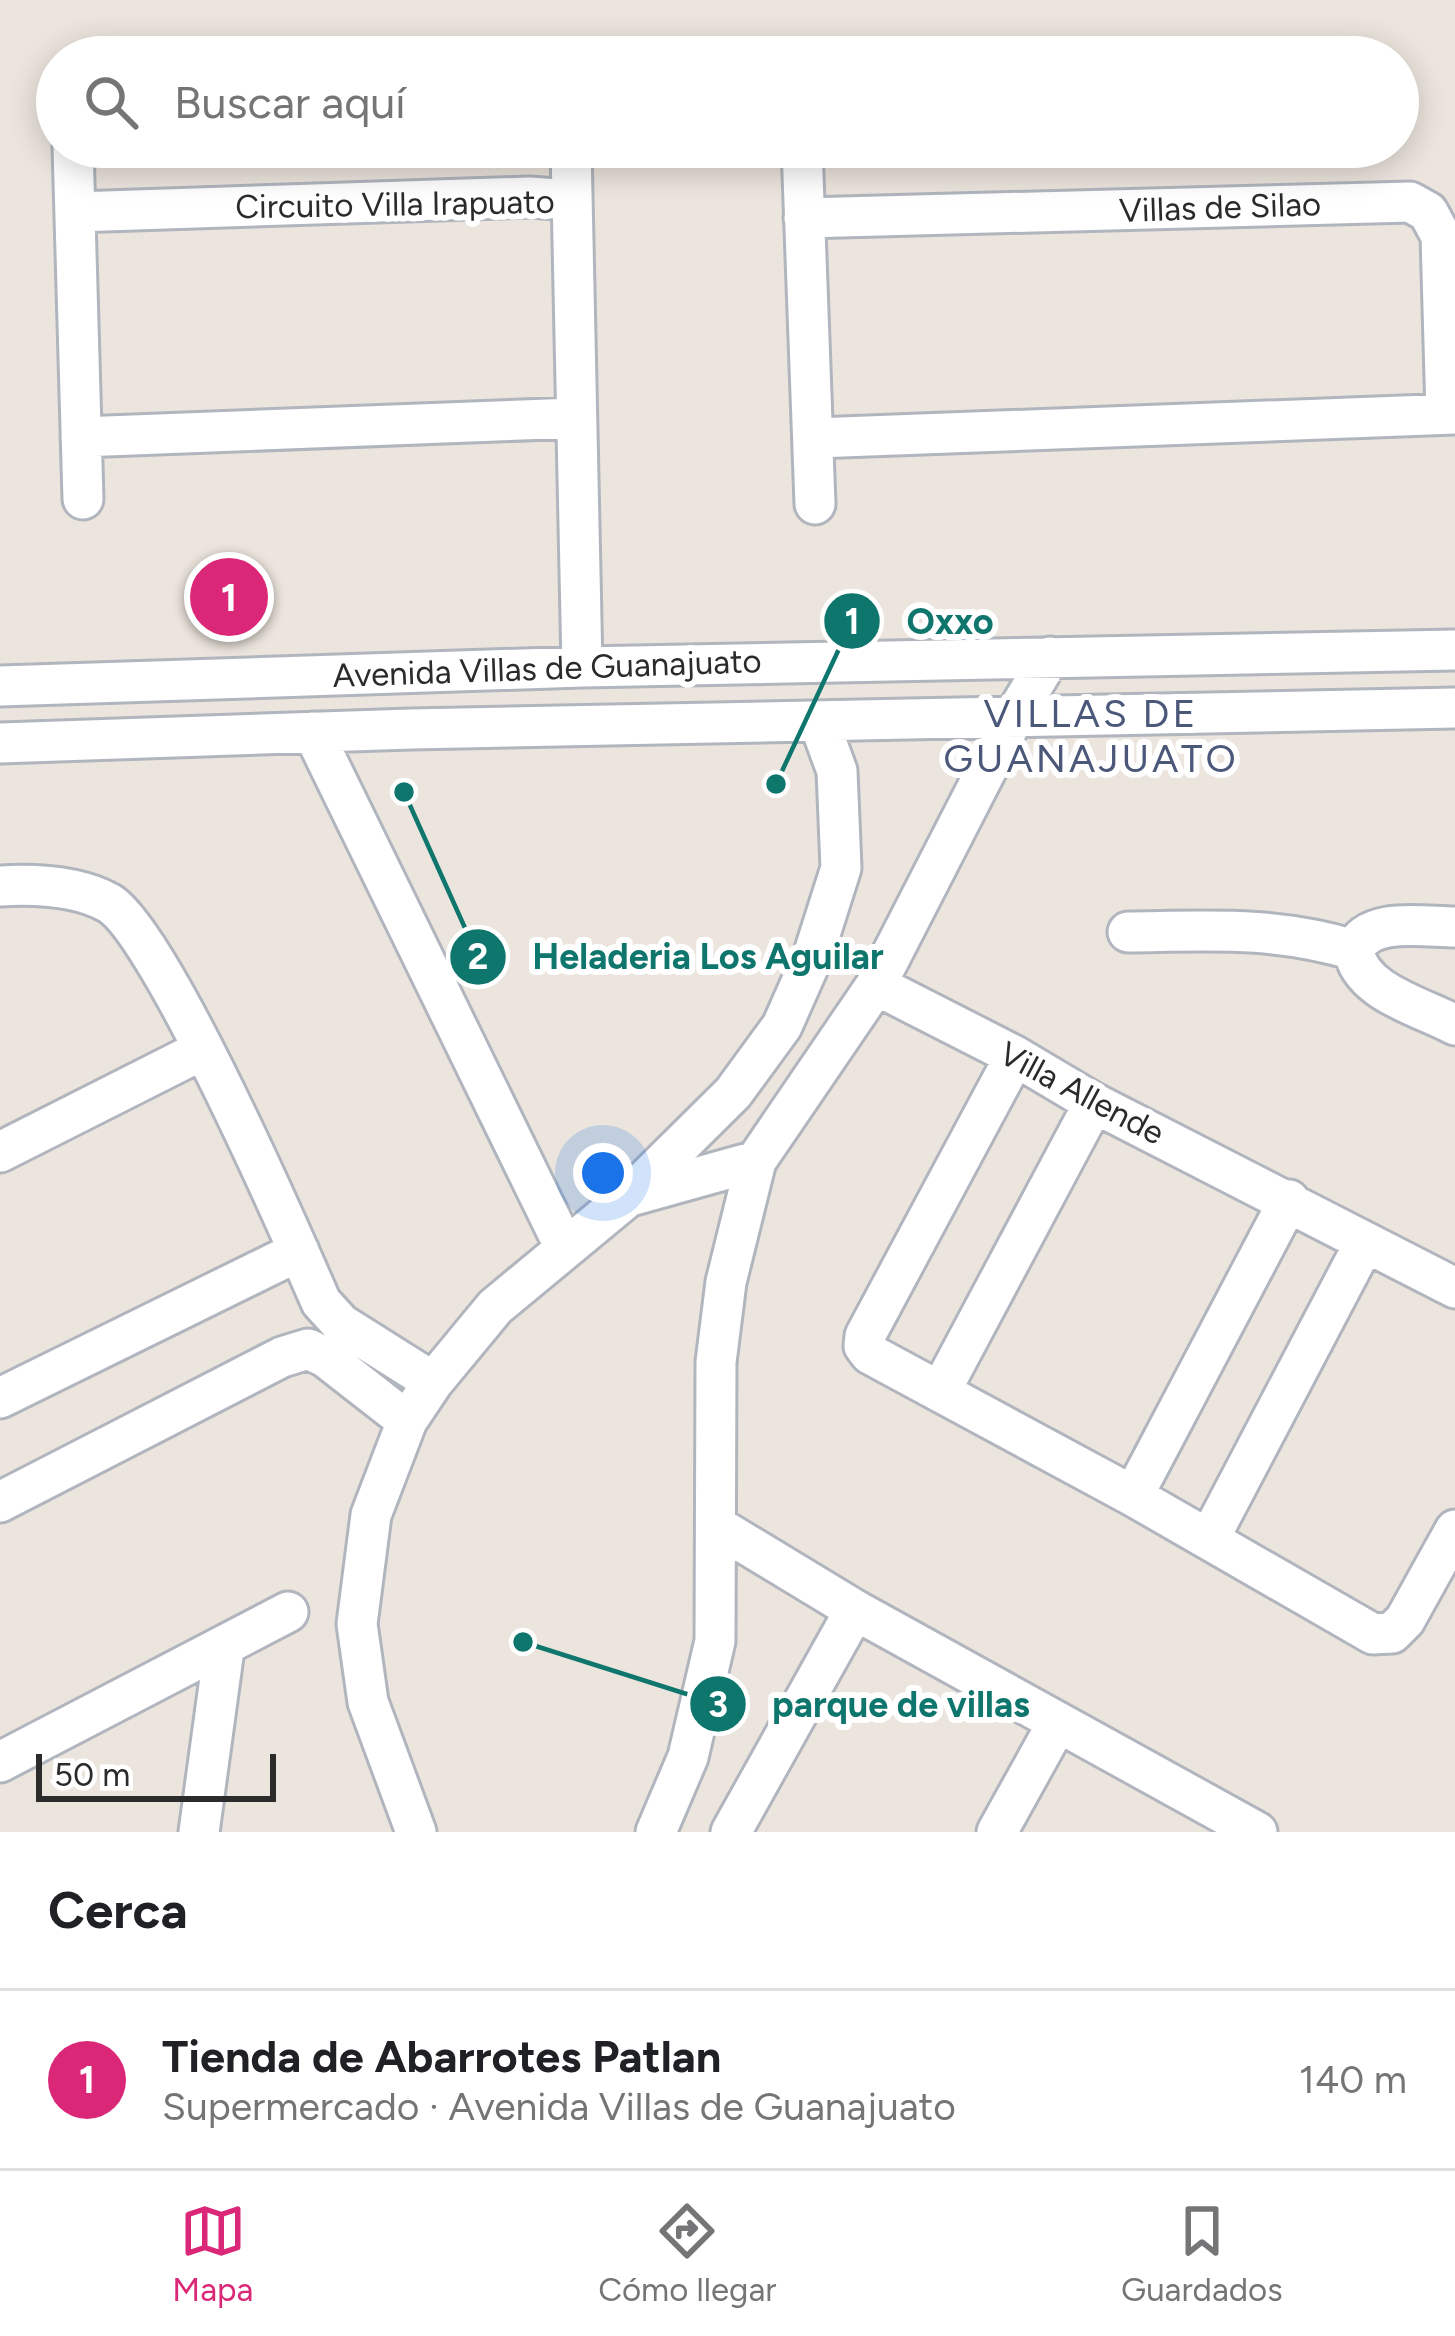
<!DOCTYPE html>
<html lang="es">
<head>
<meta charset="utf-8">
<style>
	body { margin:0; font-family:Figtree,sans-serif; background:#f6f6f6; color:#202124 }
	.scale { position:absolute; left:36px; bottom:30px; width:240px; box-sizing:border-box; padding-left:12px; border:6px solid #2b2b2b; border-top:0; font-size:33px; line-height:42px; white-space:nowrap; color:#2b2b2b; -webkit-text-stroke:9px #fff; paint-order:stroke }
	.you { position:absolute; left:603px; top:1173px; width:42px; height:42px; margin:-30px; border:9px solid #fff; border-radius:50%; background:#1a73e8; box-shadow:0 0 0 18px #1a73e833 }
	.badge { display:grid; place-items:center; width:78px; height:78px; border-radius:50%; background:#db2777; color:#fff; font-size:39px; font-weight:700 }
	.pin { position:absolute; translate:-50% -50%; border:6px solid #fff; box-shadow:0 3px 12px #0006 }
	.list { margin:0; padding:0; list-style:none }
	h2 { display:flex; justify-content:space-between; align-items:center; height:156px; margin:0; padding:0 48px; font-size:51px }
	h2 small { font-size:39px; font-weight:400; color:#757577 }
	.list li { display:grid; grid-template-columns:78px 1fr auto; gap:36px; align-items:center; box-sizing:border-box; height:180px; padding:0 48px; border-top:3px solid #e0e0e0 }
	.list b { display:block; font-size:45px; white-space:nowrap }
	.list p { margin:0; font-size:39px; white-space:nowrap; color:#757577 }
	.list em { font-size:39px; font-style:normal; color:#757577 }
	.icon { flex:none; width:66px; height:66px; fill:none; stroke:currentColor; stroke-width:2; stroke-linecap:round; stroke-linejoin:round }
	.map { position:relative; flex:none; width:1455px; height:1832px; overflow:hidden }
	.search { position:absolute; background:#fff; box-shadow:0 6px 30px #0003; left:36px; right:36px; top:36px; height:132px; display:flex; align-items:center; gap:30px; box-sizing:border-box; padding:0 42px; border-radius:66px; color:#757577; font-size:45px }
	.sheet { height:336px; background:#fff }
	nav { display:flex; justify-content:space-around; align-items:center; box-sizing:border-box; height:168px; border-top:3px solid #e0e0e0; background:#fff; font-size:33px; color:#757577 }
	nav a { display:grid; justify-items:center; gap:6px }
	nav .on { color:#db2777 }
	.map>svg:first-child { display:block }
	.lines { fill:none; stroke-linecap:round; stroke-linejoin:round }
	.minor-casing { stroke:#b1b5be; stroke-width:45 }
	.minor { stroke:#fff; stroke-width:39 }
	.labels { text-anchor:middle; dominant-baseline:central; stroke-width:12; stroke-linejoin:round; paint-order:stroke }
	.street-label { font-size:33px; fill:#2b2b2b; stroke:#fff }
	.quarter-label { font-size:39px; letter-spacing:3px; fill:#4c587a; stroke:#fff }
	.leader { fill:none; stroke:#0f766e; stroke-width:4.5 }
	.callout-dot { fill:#0f766e; stroke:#fff; stroke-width:4.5 }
	.mark-label { font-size:36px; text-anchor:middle; font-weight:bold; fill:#fff }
	.callout-label { font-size:36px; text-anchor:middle; font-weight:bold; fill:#0f766e; stroke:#fff; stroke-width:12; stroke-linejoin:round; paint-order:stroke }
</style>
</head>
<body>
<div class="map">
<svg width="1455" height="1832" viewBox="0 0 1455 1832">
	<rect width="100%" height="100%" fill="#ece5dd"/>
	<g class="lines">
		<g class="minor-casing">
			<path id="minor" d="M73 147 83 499
				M571 147 582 667
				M802 147 815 504
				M75 212 529 197 571 200
				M804 218 1410 202 1428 212 1441 236 1446 414
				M81 437 576 418
				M815 438 1455 414
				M0 686 582 667 1455 650
				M313 732 564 1246
				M0 743 411 729 1455 708
				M0 886C35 884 78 886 109 903 160 933 291 1233 321 1302L341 1324 433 1382
				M1455 927C1424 927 1368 916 1354 950 1359 992 1422 1007 1455 1025
				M1128 932C1210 931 1274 926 1354 950
				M876 985 1015 1056 1094 1103 1455 1288
				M1015 1056 865 1336 864 1346 870 1354 1133 1496 1373 1634 1392 1633 1405 1620 1455 1530
				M0 1152 202 1050
				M634 1195 756 1161
				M940 1392 1094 1103
				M0 1398 299 1251
				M1133 1496 1289 1200
				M0 1502 282 1357 308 1349 325 1357 407 1421
				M718 1527 855 1610 1257 1832
				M1209 1539 1365 1242
				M0 1762 288 1612
				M199 1832 224 1649
				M416 1832 368 1702 357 1624 371 1515 407 1421 433 1382 495 1307 629 1196 733 1093 782 1026 813 956 841 868 837 771 819 722
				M656 1832 688 1757 715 1641 716 1362 726 1282 756 1161 876 985 1012 720 1050 657
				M731 1832 855 1610
				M997 1832 1058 1722"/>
		</g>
		<use href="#minor" class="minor"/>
	</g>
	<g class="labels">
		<g class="street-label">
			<text transform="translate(395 204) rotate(-1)">Circuito Villa Irapuato</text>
			<text transform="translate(1220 207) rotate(-2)">Villas de Silao</text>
			<text transform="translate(547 668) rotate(-2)">Avenida Villas de Guanajuato</text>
			<text transform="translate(1082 1093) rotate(28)">Villa Allende</text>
		</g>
		<g class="quarter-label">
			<text x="1091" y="713">VILLAS DE<tspan x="1091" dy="45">GUANAJUATO</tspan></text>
		</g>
	</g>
	<path class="leader" d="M776 784L852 621M404 792L478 957M523 1642L718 1704"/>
	<g class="callout-dot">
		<circle cx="776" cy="784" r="12"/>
		<circle cx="404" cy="792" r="12"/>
		<circle cx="523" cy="1642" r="12"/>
		<circle cx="852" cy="621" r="30"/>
		<circle cx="478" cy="957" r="30"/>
		<circle cx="718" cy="1704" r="30"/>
	</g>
	<g class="mark-label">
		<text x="852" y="634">1</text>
		<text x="478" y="969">2</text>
		<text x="718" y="1717">3</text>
	</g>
	<g class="callout-label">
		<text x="950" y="634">Oxxo</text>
		<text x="708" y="969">Heladeria Los Aguilar</text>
		<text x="901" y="1717">parque de villas</text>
	</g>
</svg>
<div class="scale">50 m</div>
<div class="you"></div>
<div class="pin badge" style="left:229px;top:597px">1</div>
<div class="search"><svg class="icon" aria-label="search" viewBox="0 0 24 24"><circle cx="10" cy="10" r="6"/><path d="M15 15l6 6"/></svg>Buscar aquí</div>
</div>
<section class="sheet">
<h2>Cerca<small></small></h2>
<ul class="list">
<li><span class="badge">1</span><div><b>Tienda de Abarrotes Patlan</b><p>Supermercado · Avenida Villas de Guanajuato</p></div><em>140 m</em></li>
</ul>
</section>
<nav>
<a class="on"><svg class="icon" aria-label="map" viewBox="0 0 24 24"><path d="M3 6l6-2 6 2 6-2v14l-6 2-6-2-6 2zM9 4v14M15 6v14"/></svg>Mapa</a>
<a><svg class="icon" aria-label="directions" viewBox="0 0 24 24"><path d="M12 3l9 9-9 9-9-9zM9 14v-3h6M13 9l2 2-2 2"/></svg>Cómo llegar</a>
<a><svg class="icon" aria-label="saved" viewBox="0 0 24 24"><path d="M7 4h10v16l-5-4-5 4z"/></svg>Guardados</a>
</nav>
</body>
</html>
